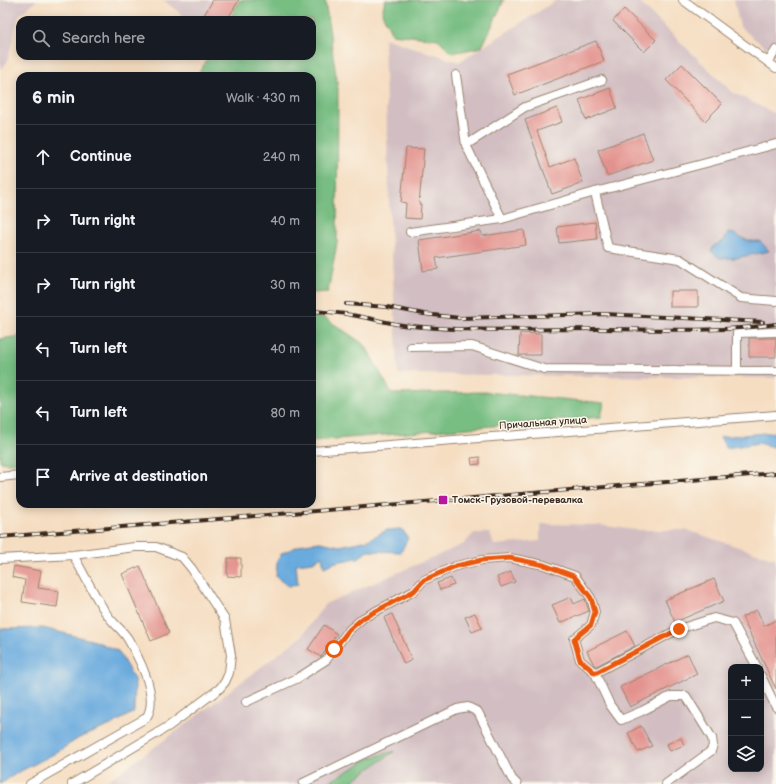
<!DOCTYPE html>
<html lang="en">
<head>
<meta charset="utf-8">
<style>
	body { margin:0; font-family:"Balsamiq Sans",sans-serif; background:#242831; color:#f1f3f6 }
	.controls { position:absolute; right:12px; bottom:12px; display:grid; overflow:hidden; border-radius:8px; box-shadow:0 2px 10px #0003 }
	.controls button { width:36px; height:36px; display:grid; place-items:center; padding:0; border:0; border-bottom:1px solid #363941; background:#171b24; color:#f1f3f6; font:20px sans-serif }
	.stop { position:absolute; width:12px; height:12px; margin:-9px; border:3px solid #ea580c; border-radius:50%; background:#fff }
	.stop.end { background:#ea580c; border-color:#fff; box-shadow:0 1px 4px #0008 }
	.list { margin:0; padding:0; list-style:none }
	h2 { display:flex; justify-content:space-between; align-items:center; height:52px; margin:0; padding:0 16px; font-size:17px }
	h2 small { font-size:13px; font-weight:400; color:#9ea1a6 }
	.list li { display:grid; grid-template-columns:26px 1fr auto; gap:12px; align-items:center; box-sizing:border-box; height:64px; padding:0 16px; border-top:1px solid #363941 }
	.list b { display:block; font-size:15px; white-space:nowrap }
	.list em { font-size:13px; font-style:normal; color:#9ea1a6 }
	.icon { flex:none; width:22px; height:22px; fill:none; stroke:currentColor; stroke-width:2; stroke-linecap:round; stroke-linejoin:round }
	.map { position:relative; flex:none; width:776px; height:784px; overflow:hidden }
	.search { position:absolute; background:#171b24; box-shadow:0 2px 10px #0003; left:16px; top:16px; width:300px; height:44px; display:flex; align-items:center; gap:10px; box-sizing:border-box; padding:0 14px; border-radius:12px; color:#9ea1a6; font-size:15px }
	.panel { position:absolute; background:#171b24; box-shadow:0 2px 10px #0003; left:16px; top:72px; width:300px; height:436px; border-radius:12px }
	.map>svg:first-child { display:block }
	.industrial { fill:#d2bec2; fill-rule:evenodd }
	.forest { fill:#78be83; stroke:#5a7450 }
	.water { fill:#6babde; stroke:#536a7e }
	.building { fill:#e3918d }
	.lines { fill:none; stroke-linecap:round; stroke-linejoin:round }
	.minor-casing { stroke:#988470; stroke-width:10 }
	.minor { stroke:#fff; stroke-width:8 }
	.rail-casing { stroke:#3b2a1e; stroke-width:4 }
	.rail { stroke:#fbf7ec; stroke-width:2.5; stroke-dasharray:8; stroke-linecap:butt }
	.route { stroke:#ea580c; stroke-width:5 }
	.poi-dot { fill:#b5179e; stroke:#fbf7ec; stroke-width:1.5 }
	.labels { text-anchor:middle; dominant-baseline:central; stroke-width:3; stroke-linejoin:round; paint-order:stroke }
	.street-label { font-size:10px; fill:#3b2a1e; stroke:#fbf7ec }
	.poi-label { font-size:10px; font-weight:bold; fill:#3b2a1e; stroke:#fbf7ec; text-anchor:start }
</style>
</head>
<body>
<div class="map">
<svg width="776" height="784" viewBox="0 0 776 784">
	<rect width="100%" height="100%" fill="#fbf7ec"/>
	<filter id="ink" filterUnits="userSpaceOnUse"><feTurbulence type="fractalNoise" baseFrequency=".025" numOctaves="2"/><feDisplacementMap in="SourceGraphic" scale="8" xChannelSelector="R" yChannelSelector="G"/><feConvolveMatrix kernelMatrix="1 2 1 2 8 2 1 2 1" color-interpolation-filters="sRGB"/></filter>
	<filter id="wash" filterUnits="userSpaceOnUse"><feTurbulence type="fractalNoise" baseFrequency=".012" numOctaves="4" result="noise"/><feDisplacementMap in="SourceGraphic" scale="16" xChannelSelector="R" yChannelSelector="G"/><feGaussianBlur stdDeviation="0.9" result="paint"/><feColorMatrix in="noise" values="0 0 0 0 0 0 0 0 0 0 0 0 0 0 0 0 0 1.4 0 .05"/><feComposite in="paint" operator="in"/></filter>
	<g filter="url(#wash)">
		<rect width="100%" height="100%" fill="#f5ddc1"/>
		<path class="industrial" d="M0 0H37L19 15 7 62 0 69Z
			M163 0H229L205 20H189Z
			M557 0H637L732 92 776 114V378L398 374 389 201 384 38 459 62Z
			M734 0H776V56L740 27Z
			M540 524 599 525 635 530H686L776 559V784H103L170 736 301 637 325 604 464 544 474 533H490L494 545 540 541ZM731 667H761V769H731Z"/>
		<path class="forest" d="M240 0H325L338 89 337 243 328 292 312 293V76H197L209 56H312V20H229Z
			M385 0H504L482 47 452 53 438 39 392 34 382 13Z
			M312 316 325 318 365 345 392 394 486 392 604 403 601 417 312 441Z
			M20 336V462L5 463 0 461V339Z
			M395 751 353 780 351 784H326L370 758Z"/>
		<path class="water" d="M728 232C743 236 743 243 760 241L769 251 736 258H720L711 251 715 245 724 241Z
			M776 432V448L759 443 726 448 720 437Z
			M402 529 408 538 401 552 368 551 358 558 336 562 324 567 322 556 313 562 296 564 298 584 288 586 276 577 277 562 282 553 303 544 320 542 340 546 368 540 387 530Z
			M43 628 95 641 118 651 135 681 134 712 111 725 79 738 54 754 17 773 0 784V629Z"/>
		<g id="blocks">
			<path class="building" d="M213 0H239L227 20H201Z
				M624 9 656 40 644 52 613 21Z
				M596 41 604 61 515 95 507 74Z
				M682 64 722 104 705 121 666 80Z
				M610 88 617 108 586 120 579 100Z
				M557 108 562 122 537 131 550 167 574 158 583 183 552 194 525 120Z
				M643 133 653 160 607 176 598 150Z
				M406 148 424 149 419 204 421 205 420 219 405 218 406 203 401 202Z
				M595 222 597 239 559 243 557 227Z
				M524 230 526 245 436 258 438 269 423 271 419 240 481 231 482 236Z
				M670 291H698V307H670Z
				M520 333 541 334V355H519Z
				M749 338H776V357H749Z
				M480 457V464L472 465 471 458Z
				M228 558H241V577L227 576Z
				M14 566 41 571 38 588 59 591 57 607 22 602 25 580 12 577Z
				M140 566 169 633 151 641 122 574Z
				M511 572 515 582 501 587 497 577Z
				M451 578 454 585 440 590 437 583Z
				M714 579 724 601 675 622 665 600Z
				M571 597 574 604 585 599 589 611 560 623 552 605Z
				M757 610 764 626 776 620V689L742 617Z
				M475 613 482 628 472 632 465 617Z
				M392 614 412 660 404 664 384 618Z
				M324 625 337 634 321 657 308 649Z
				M627 631 635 646 596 666 594 665 587 651Z
				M688 654 697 674 630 707 620 687Z
				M641 726 652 746 638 752 628 733Z
				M681 738 684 745 670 751 667 744Z"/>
		</g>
	</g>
	<g filter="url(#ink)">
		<use href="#blocks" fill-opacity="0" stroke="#988470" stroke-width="1"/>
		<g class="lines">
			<g class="minor-casing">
				<path id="minor" d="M683 0 776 68
					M769 61 776 50
					M456 75 466 145 502 219
					M466 145 525 107 602 80
					M595 192 608 248 680 259 741 298 776 301
					M410 232 502 219 595 192 706 163 776 144
					M411 347 472 346 544 369 776 371
					M737 371V333L776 332
					M312 451 776 415
					M0 477 20 475
					M0 559 73 555 135 547H156L182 557 192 569 225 620 231 655 229 673 225 682 219 689 169 726 72 784
					M595 673 610 705 621 720 642 711 671 696H686L712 738 713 745 711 751 666 784
					M761 676 776 707
					M246 702 298 678 326 660 349 630 363 618 414 591 424 580 456 566 482 560 510 558 544 565 575 576 591 598 595 612 591 625 574 639 580 660 595 673 679 629 714 618 733 623 757 667
					M303 783 457 709 468 707 478 712 512 779 517 784
					M30 784 146 718C160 698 139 658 128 639 122 629 112 623 106 613 94 595 84 574 73 555"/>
			</g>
			<use href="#minor" class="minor"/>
			<g class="rail-casing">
				<path id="rail" d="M346 304 387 307 424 314 460 318 604 314 763 322
					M312 311C325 312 338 312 351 315 372 318 389 324 411 326 473 332 536 329 598 329 657 329 717 333 776 324
					M0 537 776 473"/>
			</g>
			<use href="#rail" class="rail"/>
		</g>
	</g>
	<g class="lines" filter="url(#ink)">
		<path class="route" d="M334 649 349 630 363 618 414 591 424 580 456 566 482 560 510 558 544 565 574 576 591 598 595 612 591 625 574 639 580 660 595 673 679 629"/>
	</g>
	<rect class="poi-dot" x="438" y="495" width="10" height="10" rx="2"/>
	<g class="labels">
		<g class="street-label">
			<text transform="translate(543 423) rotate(-4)">Причальная улица</text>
		</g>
		<g class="poi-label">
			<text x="452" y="500">Томск-Грузовой-перевалка</text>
		</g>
	</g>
</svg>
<div class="controls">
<button>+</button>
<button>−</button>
<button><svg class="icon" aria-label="layers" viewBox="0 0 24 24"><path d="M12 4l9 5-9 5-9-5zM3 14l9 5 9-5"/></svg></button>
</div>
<div class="stop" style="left:334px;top:649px"></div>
<div class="stop end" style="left:679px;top:629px"></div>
<div class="search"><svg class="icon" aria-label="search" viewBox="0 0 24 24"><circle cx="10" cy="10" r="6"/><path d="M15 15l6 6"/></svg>Search here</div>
<section class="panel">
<h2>6 min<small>Walk · 430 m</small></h2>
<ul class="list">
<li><svg class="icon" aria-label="ahead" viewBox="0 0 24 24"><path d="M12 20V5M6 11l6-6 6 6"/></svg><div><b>Continue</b></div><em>240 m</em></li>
<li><svg class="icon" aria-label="right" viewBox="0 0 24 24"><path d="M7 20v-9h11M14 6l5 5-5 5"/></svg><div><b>Turn right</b></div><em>40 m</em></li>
<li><svg class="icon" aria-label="right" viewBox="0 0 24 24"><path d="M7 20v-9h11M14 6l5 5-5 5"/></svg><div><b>Turn right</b></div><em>30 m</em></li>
<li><svg class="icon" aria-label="left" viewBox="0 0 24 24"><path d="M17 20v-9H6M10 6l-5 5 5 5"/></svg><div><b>Turn left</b></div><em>40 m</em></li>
<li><svg class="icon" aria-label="left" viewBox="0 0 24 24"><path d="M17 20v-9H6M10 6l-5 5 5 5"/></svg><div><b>Turn left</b></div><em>80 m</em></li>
<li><svg class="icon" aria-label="arrive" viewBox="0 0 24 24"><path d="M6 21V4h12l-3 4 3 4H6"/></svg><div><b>Arrive at destination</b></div></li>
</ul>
</section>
</div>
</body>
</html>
